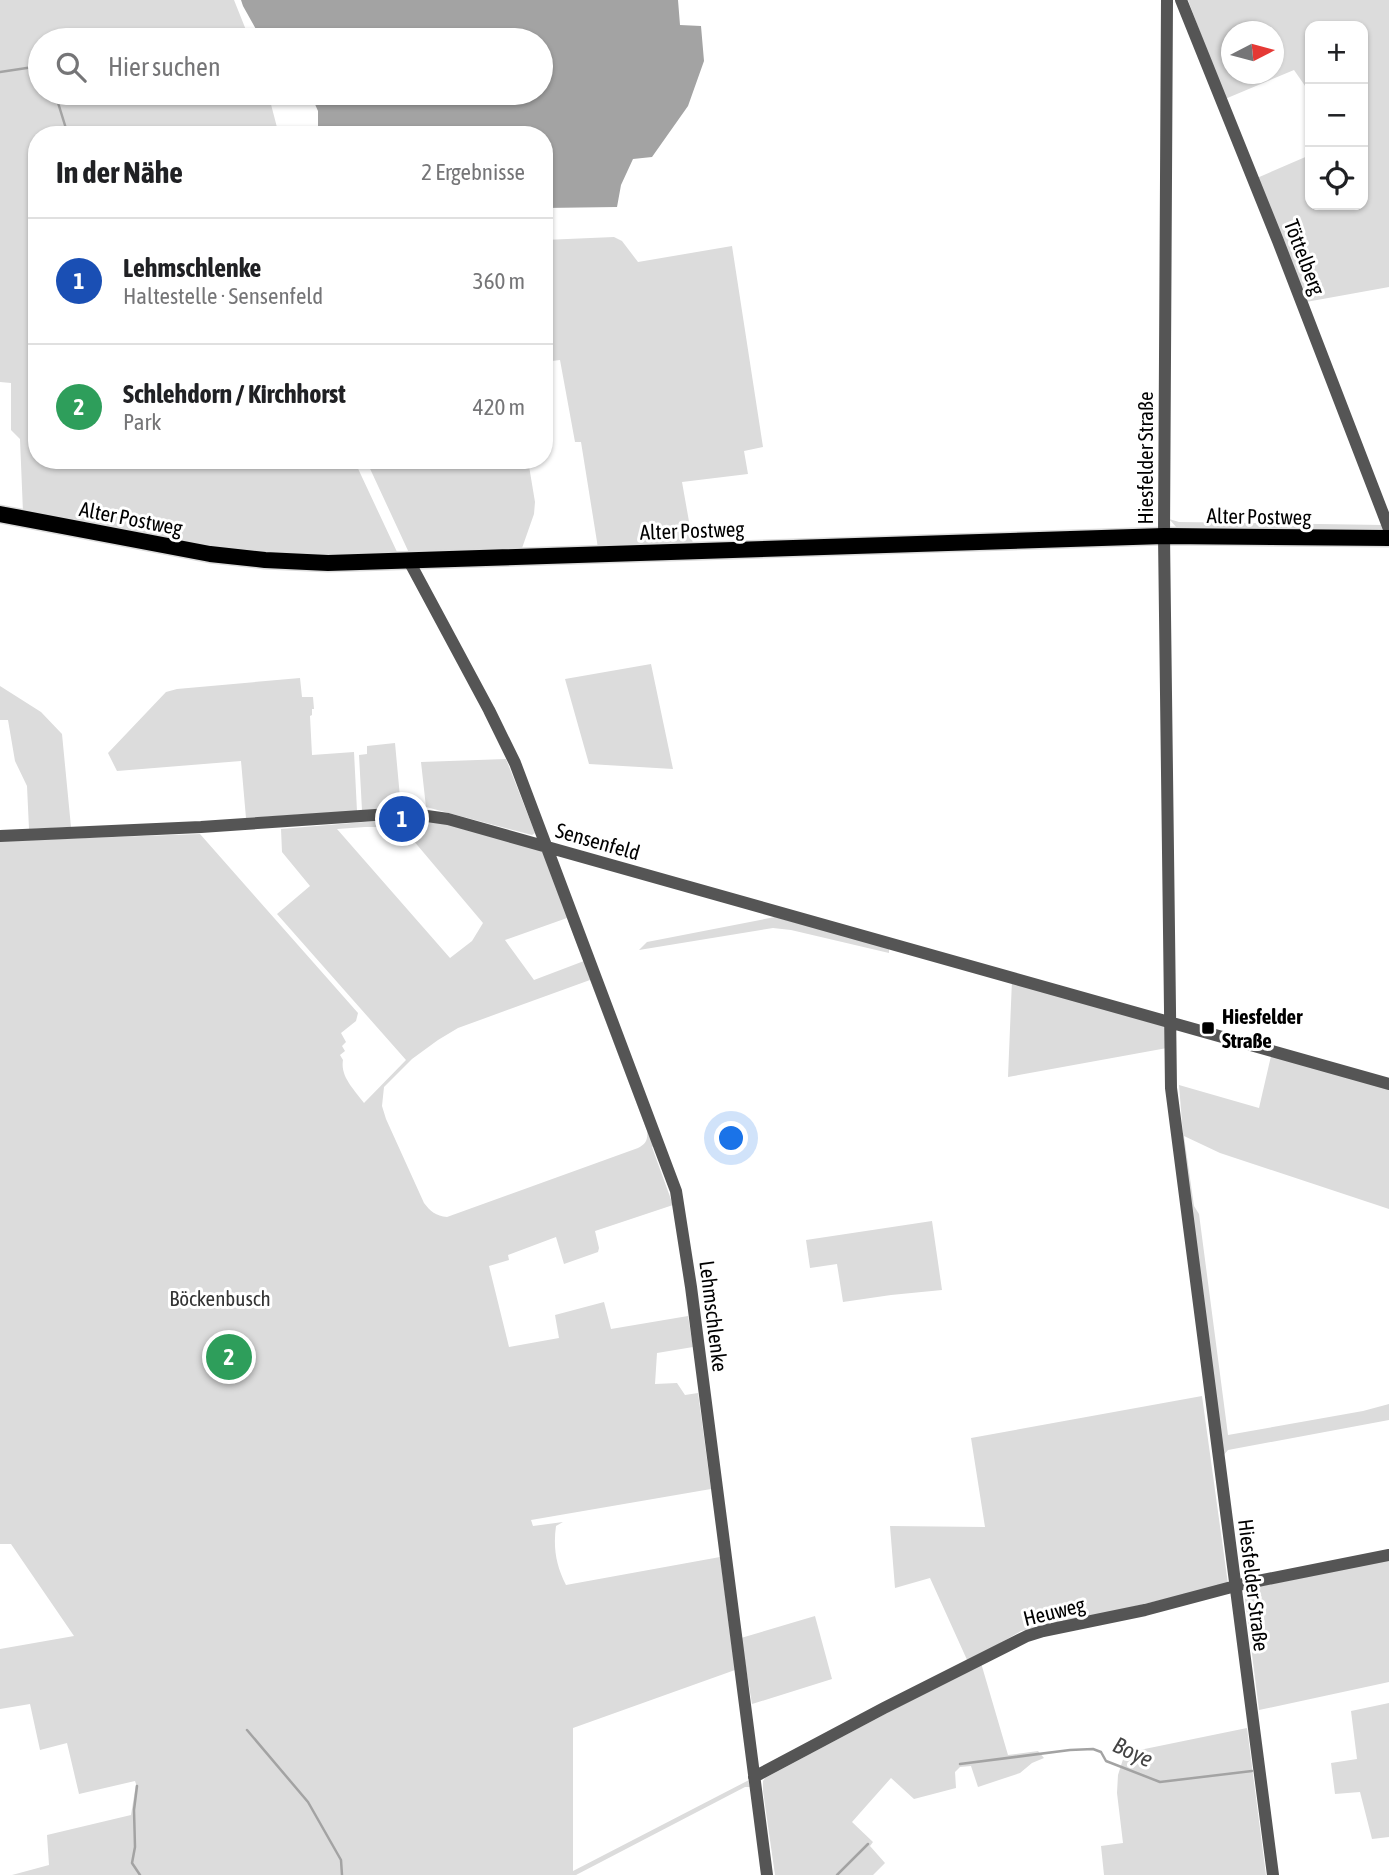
<!DOCTYPE html>
<html lang="de">
<head>
<meta charset="utf-8">
<style>
	body { margin:0; font-family:"Asap Condensed",sans-serif; background:#f2f2f2; color:#202124 }
	.controls { position:absolute; right:21px; top:21px; display:grid; overflow:hidden; border-radius:14px; box-shadow:0 2px 5px #0004 }
	.controls button { width:63px; height:63px; display:grid; place-items:center; padding:0; border:0; border-bottom:2px solid #e0e0e0; background:#fff; color:#202124; font:35px sans-serif }
	.compass { position:absolute; left:1221px; top:21px; width:63px; height:63px; border-radius:50%; background:#fff; box-shadow:0 2px 5px #0004; rotate:84deg }
	.you { position:absolute; left:732px; top:1139px; width:24px; height:24px; margin:-18px; border:5px solid #fff; border-radius:50%; background:#1a73e8; box-shadow:0 0 0 10px #1a73e833 }
	.badge { display:grid; place-items:center; width:46px; height:46px; border-radius:50%; background:#db2777; color:#fff; font-size:23px; font-weight:700 }
	.pin { position:absolute; translate:-50% -50%; border:4px solid #fff; box-shadow:0 2px 7px #0006 }
	.list { margin:0; padding:0; list-style:none }
	h2 { display:flex; justify-content:space-between; align-items:center; height:91px; margin:0; padding:0 28px; font-size:30px }
	h2 small { font-size:23px; font-weight:400; color:#757577 }
	.list li { display:grid; grid-template-columns:46px 1fr auto; gap:21px; align-items:center; box-sizing:border-box; height:126px; padding:0 28px; border-top:2px solid #e0e0e0 }
	.list b { display:block; font-size:26px; white-space:nowrap }
	.list p { margin:0; font-size:23px; white-space:nowrap; color:#757577 }
	.list em { font-size:23px; font-style:normal; color:#757577 }
	.icon { flex:none; width:38px; height:38px; fill:none; stroke:currentColor; stroke-width:2; stroke-linecap:round; stroke-linejoin:round }
	.map { position:relative; flex:none; width:1389px; height:1875px; overflow:hidden }
	.search { position:absolute; background:#fff; box-shadow:0 2px 5px #0004; left:28px; top:28px; width:525px; height:77px; display:flex; align-items:center; gap:18px; box-sizing:border-box; padding:0 24px; border-radius:38px; color:#757577; font-size:26px }
	.panel { position:absolute; background:#fff; box-shadow:0 2px 5px #0004; left:28px; top:126px; width:525px; height:343px; border-radius:28px }
	.map>svg:first-child { display:block }
	.green { fill:#dcdcdc; fill-rule:evenodd }
	.water { fill:#a3a3a3 }
	.lines { fill:none; stroke-linecap:round; stroke-linejoin:round }
	.stream { stroke:#a3a3a3; stroke-width:2.5 }
	.major-casing { stroke:#dbdbdb; stroke-width:19 }
	.minor { stroke:#555; stroke-width:12 }
	.major { stroke:#000; stroke-width:16 }
	.poi-dot { fill:#000; stroke:#fff; stroke-width:2.5 }
	.labels { text-anchor:middle; dominant-baseline:central; stroke-width:6; stroke-linejoin:round; paint-order:stroke }
	.street-label { font-size:21px; fill:#000; stroke:#fff }
	.poi-label { font-size:21px; font-weight:bold; fill:#000; stroke:#fff; text-anchor:start }
	.park-label { font-size:21px; fill:#333; stroke:#fff }
	.water-label { font-size:23px; font-style:italic; fill:#444; stroke:#fff }
</style>
</head>
<body>
<div class="map">
<svg width="1389" height="1875" viewBox="0 0 1389 1875">
	<rect width="100%" height="100%" fill="#fff"/>
	<path class="green" d="M0 0H234L250 40H40V93H268L279 135H37V460H354L398 554C375 554 352 556 329 555 225 553 124 531 23 512L20 439 11 430V383L0 382Z
		M1188 0H1389V287L1306 302 1257 178 1310 155V205H1363V26H1310V93L1294 70 1225 99ZM1232 32H1274V74H1232Z
		M614 237 622 241 638 262 732 246 763 447 744 451 748 474 682 482 693 544 598 548 581 442H575L560 360 544 362V240Z
		M366 460H528L535 502 534 514 521 551 410 555Z
		M1169 519 1179 522 1383 525 1384 529 1381 532 1178 529Z
		M651 664 673 769 589 764 565 679Z
		M300 678 302 697H313L314 709H312V715L310 716 312 755 354 752 357 811 246 818 241 761 117 771 108 753 166 692 177 689Z
		M0 686 41 712 62 734 71 827 29 829 27 786 15 761 8 720H0Z
		M395 743 401 808 362 810 359 755 367 754V746Z
		M506 759 535 833 532 835 426 807 421 762Z
		M429 820 466 827 533 847 546 854 581 943 578 947 567 918 505 940 534 980 584 961 597 988 657 1145 652 1147 673 1205 595 1231 599 1248 598 1252 564 1264 556 1237 508 1255 509 1260 489 1266 509 1347 559 1338 555 1315 604 1302 611 1329 688 1316 693 1347 657 1353 655 1384 677 1383 685 1395 698 1393 711 1489 531 1520 533 1526 563 1522 556 1526C553 1548 556 1565 566 1585L720 1557 735 1670 573 1728V1871L749 1780 750 1787H745L576 1875H12L49 1865 47 1835 131 1815 136 1784 135 1781 79 1794 67 1743 40 1750 30 1704 0 1709V1649L74 1636 11 1544H0V841L200 834 358 1013 356 1021 341 1033 346 1042 342 1046 345 1051 340 1055 343 1060C340 1077 355 1090 364 1103L406 1060 277 914 310 886 282 852 281 829 364 822 381 821 392 823ZM365 827H402L483 923 472 941 450 958 337 829ZM590 980 647 1131C648 1140 646 1144 638 1148L447 1217C436 1216 430 1211 424 1203L386 1119 382 1106 384 1087 412 1059 438 1040 458 1028Z
		M775 917 889 948V953L791 930 773 928 639 950 647 942Z
		M1012 980 1167 1021V1048L1008 1077Z
		M1271 1056 1389 1089V1209L1220 1153 1184 1136 1194 1206 1199 1214 1228 1435 1363 1411 1389 1404V1420L1228 1450 1222 1457 1179 1137 1183 1135 1179 1085 1259 1108Z
		M932 1221 942 1290 891 1295 843 1302 837 1264 810 1268 806 1240Z
		M1202 1396 1228 1584 1077 1620 1021 1631 968 1662 930 1578 895 1588 890 1526 985 1527 971 1438Z
		M1389 1560V1682L1259 1710 1244 1591 1246 1589Z
		M815 1616 832 1679 752 1704 741 1638Z
		M981 1663 1008 1755 1038 1751 1044 1758 1032 1763 1020 1773 978 1787 971 1766 960 1767 955 1772 956 1788 914 1799 891 1778 852 1822 873 1842 870 1846 885 1863 873 1875H775L763 1791V1781L765 1778Z
		M1389 1703V1837L1372 1839 1360 1792 1335 1794 1331 1763 1357 1759 1351 1711Z
		M1247 1728 1266 1875H1104L1101 1846 1123 1843 1117 1793 1118 1775 1125 1753Z"/>
	<path class="water" d="M241 0H678L680 25 701 26 704 61 688 106 652 157 633 159 621 185 617 207 544 208V135H318V111L310 93H541V40H262L243 6Z"/>
	<g class="lines">
		<path class="stream" d="M0 72 40 66
			M55 93 68 135
			M247 1730 308 1802 341 1860 342 1875
			M960 1764 1070 1750 1093 1749 1101 1752 1106 1761 1160 1782 1252 1771
			M137 1786 134 1810 135 1847 132 1863 140 1875
			M837 1875 868 1844"/>
		<g class="major-casing">
			<path id="major" d="M0 514 210 554 265 560 328 563 1164 536 1389 538"/>
		</g>
		<path class="minor" d="M1167 0 1164 536 1171 1088 1273 1875
			M1181 0 1278 241 1389 529
			M409 561 489 710 515 763 676 1191 691 1287 767 1875
			M0 836 201 827 390 814 420 815 448 819 1389 1084
			M754 1777 884 1708 1027 1636 1043 1631 1145 1610 1243 1584 1389 1555"/>
		<use href="#major" class="major"/>
	</g>
	<rect class="poi-dot" x="1201" y="1021" width="14" height="14" rx="3.5"/>
	<g class="labels">
		<g class="street-label">
			<text transform="translate(1305 257) rotate(69)">Töttelberg</text>
			<text transform="translate(1145 458) rotate(-90)">Hiesfelder Straße</text>
			<text transform="translate(1259 516) rotate(1)">Alter Postweg</text>
			<text transform="translate(131 518) rotate(11)">Alter Postweg</text>
			<text transform="translate(692 530) rotate(-2)">Alter Postweg</text>
			<text transform="translate(598 841) rotate(16)">Sensenfeld</text>
			<text transform="translate(714 1316) rotate(83)">Lehmschlenke</text>
			<text transform="translate(1254 1585) rotate(83)">Hiesfelder Straße</text>
			<text transform="translate(1054 1611) rotate(-14)">Heuweg</text>
		</g>
		<g class="poi-label">
			<text x="1222" y="1016">Hiesfelder<tspan x="1222" dy="24">Straße</tspan></text>
		</g>
		<g class="park-label">
			<text x="220" y="1298">Böckenbusch</text>
		</g>
		<g class="water-label">
			<text transform="translate(1133 1752) rotate(25)">Boye</text>
		</g>
	</g>
</svg>
<div class="controls">
<button>+</button>
<button>−</button>
<button><svg class="icon" aria-label="locate" viewBox="0 0 24 24"><circle cx="12" cy="12" r="6"/><path d="M12 2v4M12 18v4M2 12h4M18 12h4"/></svg></button>
</div>
<svg class="compass" viewBox="-18 -18 36 36"><path d="M0-13l5 13h-10z" fill="#e53935"/><path d="M0 13l5-13h-10z" fill="#757577"/></svg>
<div class="you"></div>
<div class="pin badge" style="left:402px;top:819px;background:#1a4fb4">1</div>
<div class="pin badge" style="left:229px;top:1357px;background:#2e9e5b">2</div>
<div class="search"><svg class="icon" aria-label="search" viewBox="0 0 24 24"><circle cx="10" cy="10" r="6"/><path d="M15 15l6 6"/></svg>Hier suchen</div>
<section class="panel">
<h2>In der Nähe<small>2 Ergebnisse</small></h2>
<ul class="list">
<li><span class="badge" style="background:#1a4fb4">1</span><div><b>Lehmschlenke</b><p>Haltestelle · Sensenfeld</p></div><em>360 m</em></li>
<li><span class="badge" style="background:#2e9e5b">2</span><div><b>Schlehdorn / Kirchhorst</b><p>Park</p></div><em>420 m</em></li>
</ul>
</section>
</div>
</body>
</html>
